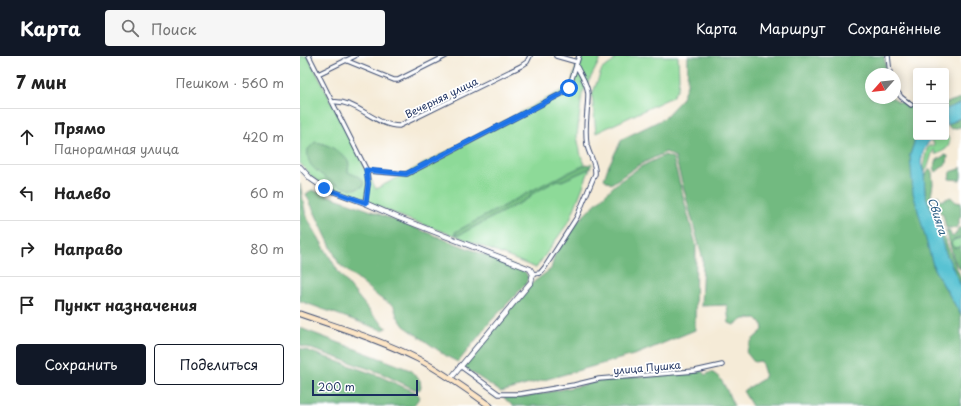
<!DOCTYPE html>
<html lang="ru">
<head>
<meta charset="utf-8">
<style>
	body { margin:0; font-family:"Playpen Sans",sans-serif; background:#f6f6f6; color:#222 }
	.controls { position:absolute; right:12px; top:12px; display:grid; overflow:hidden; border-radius:4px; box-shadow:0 2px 10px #0003 }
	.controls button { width:36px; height:36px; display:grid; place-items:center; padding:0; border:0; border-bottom:1px solid #e0e0e0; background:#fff; color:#222; font:20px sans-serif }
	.compass { position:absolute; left:565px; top:12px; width:36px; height:36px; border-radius:50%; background:#fff; box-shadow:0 2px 10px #0003; rotate:243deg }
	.scale { position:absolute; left:12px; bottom:10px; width:106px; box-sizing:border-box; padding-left:4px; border:2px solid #1b2f5e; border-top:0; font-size:11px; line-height:14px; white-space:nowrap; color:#1b2f5e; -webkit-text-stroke:3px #fff; paint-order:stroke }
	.stop { position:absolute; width:12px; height:12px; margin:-9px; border:3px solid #1a73e8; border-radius:50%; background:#fff }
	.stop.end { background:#1a73e8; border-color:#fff; box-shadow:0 1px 4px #0008 }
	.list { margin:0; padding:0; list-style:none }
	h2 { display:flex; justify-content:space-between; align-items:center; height:52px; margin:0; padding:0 16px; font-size:17px }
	h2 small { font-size:13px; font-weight:400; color:#767676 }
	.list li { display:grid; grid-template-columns:26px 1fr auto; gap:12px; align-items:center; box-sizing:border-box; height:56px; padding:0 16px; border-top:1px solid #e0e0e0 }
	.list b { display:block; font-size:15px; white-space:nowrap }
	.list p { margin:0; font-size:13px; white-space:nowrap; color:#767676 }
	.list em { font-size:13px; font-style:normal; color:#767676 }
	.actions { display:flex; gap:8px; padding:12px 16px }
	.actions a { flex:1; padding:9px 0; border:1px solid #111827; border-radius:4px; text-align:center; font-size:14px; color:#111827 }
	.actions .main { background:#111827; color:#fff }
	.icon { flex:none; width:22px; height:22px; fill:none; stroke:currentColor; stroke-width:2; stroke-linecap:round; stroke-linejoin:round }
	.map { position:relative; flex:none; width:661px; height:350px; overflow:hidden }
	header { display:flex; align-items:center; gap:24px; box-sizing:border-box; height:56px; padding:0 20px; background:#111827; color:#fff }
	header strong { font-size:19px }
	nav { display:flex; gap:22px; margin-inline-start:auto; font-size:14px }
	.search { width:280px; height:36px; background:#f6f6f6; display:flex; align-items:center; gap:10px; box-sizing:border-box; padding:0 14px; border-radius:4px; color:#767676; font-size:15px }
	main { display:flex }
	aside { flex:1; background:#fff }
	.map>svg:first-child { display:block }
	.green { fill:#8dda98; stroke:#54847b }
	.forest { fill:#72ba80; stroke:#46746f }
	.water { fill:#58c2d3; stroke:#3a7898 }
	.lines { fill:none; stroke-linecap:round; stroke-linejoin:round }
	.minor-casing { stroke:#3c4b70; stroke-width:5.5 }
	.tertiary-casing { stroke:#3c4b70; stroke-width:6 }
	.secondary-casing { stroke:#3c4b70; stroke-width:7 }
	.minor { stroke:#fff; stroke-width:3.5 }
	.tertiary { stroke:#fff; stroke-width:4.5 }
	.secondary { stroke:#fde5c5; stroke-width:5 }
	.route { stroke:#1a73e8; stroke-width:5 }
	.labels { text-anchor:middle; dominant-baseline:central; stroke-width:3.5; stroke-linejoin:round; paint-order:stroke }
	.street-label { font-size:10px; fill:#1b2f5e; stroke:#fff }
	.water-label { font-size:11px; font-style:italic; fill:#306287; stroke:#fff }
</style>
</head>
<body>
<header>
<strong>Карта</strong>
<div class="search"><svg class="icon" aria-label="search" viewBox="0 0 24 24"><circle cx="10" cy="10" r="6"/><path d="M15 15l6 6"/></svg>Поиск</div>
<nav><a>Карта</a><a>Маршрут</a><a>Сохранённые</a></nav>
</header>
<main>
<aside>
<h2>7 мин<small>Пешком · 560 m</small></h2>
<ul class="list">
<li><svg class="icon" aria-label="ahead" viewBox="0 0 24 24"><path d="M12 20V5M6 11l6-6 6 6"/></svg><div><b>Прямо</b><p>Панорамная улица</p></div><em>420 m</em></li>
<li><svg class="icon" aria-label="left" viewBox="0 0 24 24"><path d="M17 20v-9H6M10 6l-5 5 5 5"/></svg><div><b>Налево</b></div><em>60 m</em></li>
<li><svg class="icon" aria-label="right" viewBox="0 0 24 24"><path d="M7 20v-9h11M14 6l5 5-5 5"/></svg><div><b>Направо</b></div><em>80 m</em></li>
<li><svg class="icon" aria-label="arrive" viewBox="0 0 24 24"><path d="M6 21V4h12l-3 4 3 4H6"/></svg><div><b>Пункт назначения</b></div></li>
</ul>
<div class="actions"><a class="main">Сохранить</a><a>Поделиться</a></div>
</aside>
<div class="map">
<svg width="661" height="350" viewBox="0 0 661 350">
	<rect width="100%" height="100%" fill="#fff"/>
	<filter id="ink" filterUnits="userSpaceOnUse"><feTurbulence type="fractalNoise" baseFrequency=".025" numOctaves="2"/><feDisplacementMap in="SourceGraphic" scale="8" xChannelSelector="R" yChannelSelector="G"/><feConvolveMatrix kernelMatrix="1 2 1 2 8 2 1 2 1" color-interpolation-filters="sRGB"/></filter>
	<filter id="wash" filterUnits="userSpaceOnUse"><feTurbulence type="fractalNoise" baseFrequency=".012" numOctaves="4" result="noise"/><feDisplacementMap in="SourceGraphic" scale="16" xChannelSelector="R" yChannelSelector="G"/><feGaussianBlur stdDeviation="0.9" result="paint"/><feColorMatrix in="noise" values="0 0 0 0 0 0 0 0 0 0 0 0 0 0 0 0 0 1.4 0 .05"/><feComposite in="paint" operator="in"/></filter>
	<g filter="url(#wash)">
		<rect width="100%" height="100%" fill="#f5ebd7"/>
		<path class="green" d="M0 0H8L76 133 270 30 280 0H302L282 38 277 80 281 100 286 110 292 107 270 164 236 212 154 179 198 156 153 179 110 164 57 142 26 131 11 120 0 107Z
			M316 0H378L379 22 378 32 372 41 296 77 292 39 302 13 313 6Z
			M634 81H648C652 91 645 94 637 98H635L634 94H633L627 113 624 116 623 111 627 93 629 90H633L634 87 630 84Z
			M661 182V191L655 192 653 191 651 187 653 184Z"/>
		<path class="forest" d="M388 0H584L587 18H571V42H594L598 46H605L616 54V81L610 99 634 213 661 259V350H452L443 335 463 323 465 318 461 305 454 306 446 296 452 284 463 274 462 268 456 262 444 263 434 269 429 267 427 249 401 250 403 204 375 101 366 96 339 109 311 128 304 123 308 111 322 83 363 63 381 44 387 29Z
			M661 42V47L646 53V47Z
			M661 62V71L652 73 649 71 648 69Z
			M15 86C27 87 44 97 49 107L48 116C55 120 64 120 64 130 60 132 56 133 52 133 40 133 18 118 11 109 8 104 7 99 8 93Z
			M365 99 373 102 396 189 395 274 337 298 201 336 162 310 231 228 251 213 255 198 278 165 316 128 340 111Z
			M645 99 648 100 647 107 636 116 634 111 637 104Z
			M287 108 290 111 289 113 262 125 258 124 230 139 231 141 159 179 155 178V176L246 127Z
			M661 111V121L660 124 649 123 650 116 660 113Z
			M630 113 632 115 633 128 631 140 633 146 641 166 645 184 661 222V230L644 193 636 165 625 138 624 120Z
			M0 128 6 160 39 217 73 259 87 272 82 274 0 245Z
			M12 134 66 153 224 214 228 221 226 228 190 266 163 300 158 306 148 301 104 270 97 260 94 250 80 242 39 208 6 138Z
			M638 139 641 145 651 141 656 146 661 147V161L659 163V169L656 172H646L643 159 639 155 636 141Z
			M659 171 661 173V182L653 184 651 188 654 192 661 191V214L654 204 646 174H649L652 181 655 179Z
			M0 272 95 308 110 314 120 324 121 332 119 334 114 333 81 317 0 289Z
			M0 292 79 320 117 337 120 341 113 350H0Z
			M402 315 405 319 411 316C424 321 428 339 434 350H213L205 343 204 341H224L284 329 299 324Z"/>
		<path class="water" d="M661 47V61L646 70V53Z
			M616 81H634L628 87 623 96 621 107 624 117 625 138 636 165 644 193 661 230V259L634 213 613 137 610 99Z"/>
	</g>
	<g filter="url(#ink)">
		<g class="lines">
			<g class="minor-casing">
				<path id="minor" d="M9 0 67 115 68 128 65 147
					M256 0 277 6
					M588 0 590 18
					M45 4 94 24H98L146 0
					M18 18 55 0
					M595 32 601 41 611 49
					M32 46C56 43 75 70 99 70L221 10 227 6 230 0
					M67 115 107 118 261 38 269 32 279 0
					M233 218 240 217 245 211 277 161 295 118C296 107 289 99 287 89 284 72 288 55 288 38 288 28 280 18 276 9
					M160 310 199 338H220L274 329 299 323 395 315 422 309"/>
			</g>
			<g class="tertiary-casing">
				<path id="tertiary" d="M0 111 11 123 24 132 65 147 99 162 230 213 233 218 231 226 151 322"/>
			</g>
			<g class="secondary-casing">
				<path id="secondary" d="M0 258C40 272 81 284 118 303 143 316 166 333 190 350"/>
			</g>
			<use href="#minor" class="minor"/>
			<use href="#tertiary" class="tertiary"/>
			<use href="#secondary" class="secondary"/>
		</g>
	</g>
	<g class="lines" filter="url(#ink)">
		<path class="route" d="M24 132 66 147 68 128 66 114 106 118 261 38 269 32"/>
	</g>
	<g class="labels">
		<g class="street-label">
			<text transform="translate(141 41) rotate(-26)">Вечерняя улица</text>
			<text transform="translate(347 311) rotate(-5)">улица Пушка</text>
		</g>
		<g class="water-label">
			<text transform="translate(638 160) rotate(72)">Свияга</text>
		</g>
	</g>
</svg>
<div class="controls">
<button>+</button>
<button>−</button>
</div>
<svg class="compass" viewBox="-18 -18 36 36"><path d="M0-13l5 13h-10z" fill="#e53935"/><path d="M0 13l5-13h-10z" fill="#767676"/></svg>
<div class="scale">200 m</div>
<div class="stop" style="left:269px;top:32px"></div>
<div class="stop end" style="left:24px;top:132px"></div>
</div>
</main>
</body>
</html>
